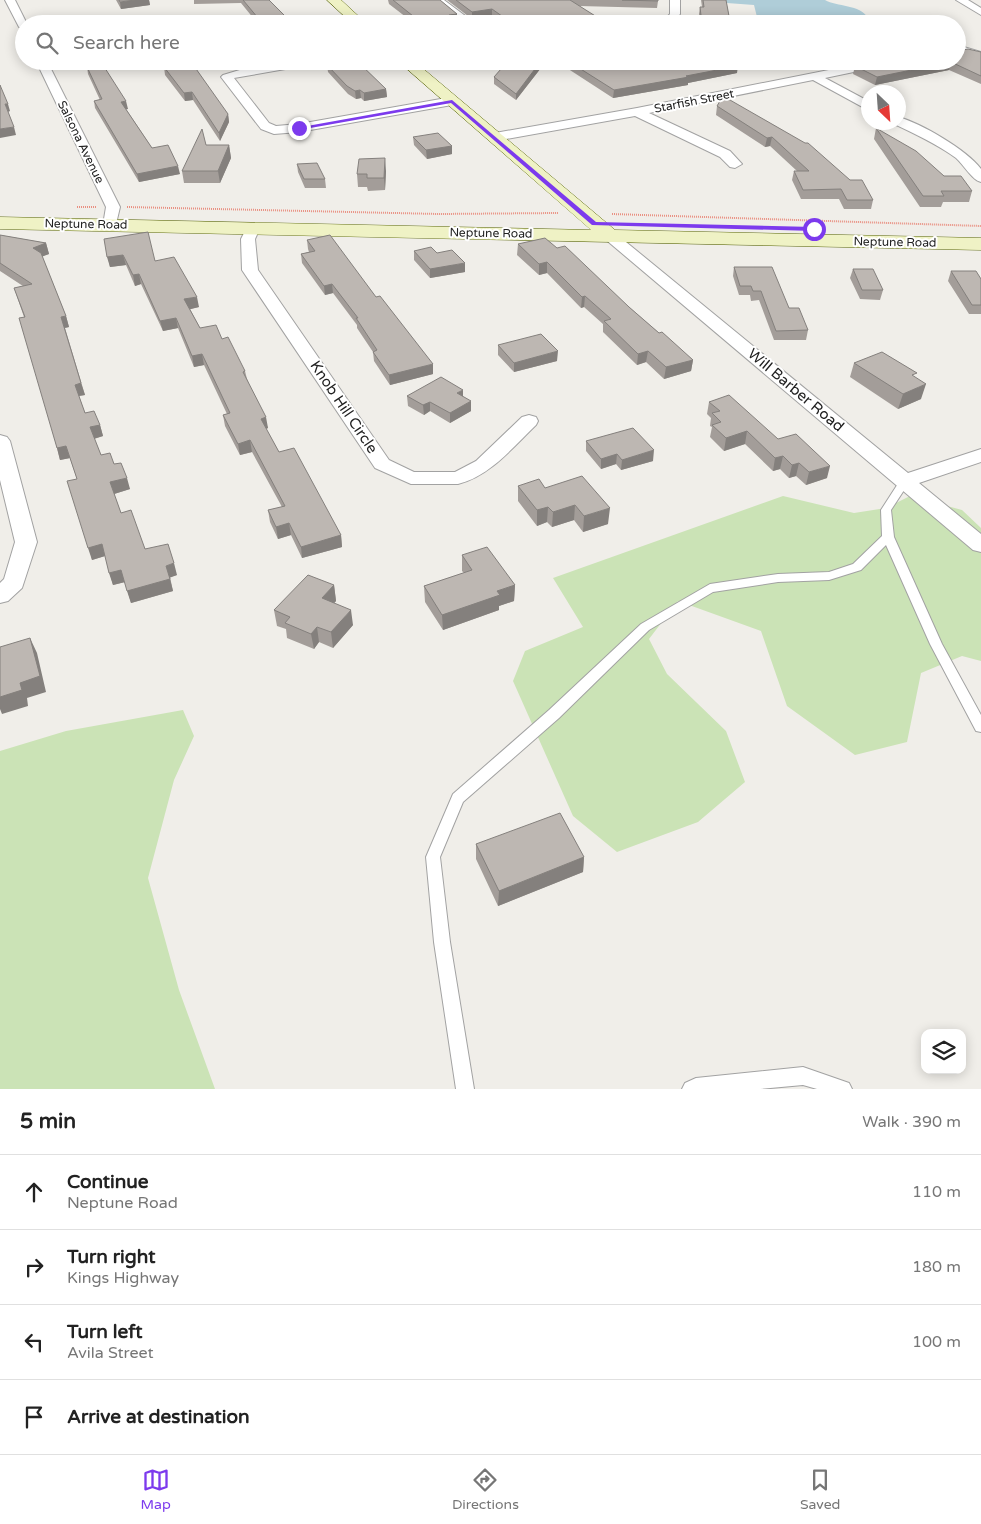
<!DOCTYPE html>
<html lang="en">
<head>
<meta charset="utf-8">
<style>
	body { margin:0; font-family:"Varela Round",sans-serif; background:#f6f6f6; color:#222 }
	.controls { position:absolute; right:15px; bottom:15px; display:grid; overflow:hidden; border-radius:10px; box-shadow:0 2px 12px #0003 }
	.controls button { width:45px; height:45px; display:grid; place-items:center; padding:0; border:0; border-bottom:1px solid #e0e0e0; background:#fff; color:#222; font:25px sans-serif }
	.compass { position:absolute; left:861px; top:85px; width:45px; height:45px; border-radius:50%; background:#fff; box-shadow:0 2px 12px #0003; rotate:155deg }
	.stop { position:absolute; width:15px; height:15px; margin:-11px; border:4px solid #7c3aed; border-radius:50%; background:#fff }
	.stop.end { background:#7c3aed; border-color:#fff; box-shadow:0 1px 5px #0008 }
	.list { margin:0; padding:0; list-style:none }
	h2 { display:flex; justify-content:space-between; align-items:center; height:65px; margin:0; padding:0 20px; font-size:21px }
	h2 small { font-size:16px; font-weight:400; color:#767676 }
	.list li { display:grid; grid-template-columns:32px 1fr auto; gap:15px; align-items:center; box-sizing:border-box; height:75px; padding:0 20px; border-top:1px solid #e0e0e0 }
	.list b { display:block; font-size:19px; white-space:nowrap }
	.list p { margin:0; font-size:16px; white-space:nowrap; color:#767676 }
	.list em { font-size:16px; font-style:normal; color:#767676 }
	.icon { flex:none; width:28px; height:28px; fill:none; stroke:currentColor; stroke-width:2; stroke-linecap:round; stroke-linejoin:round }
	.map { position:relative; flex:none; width:981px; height:1089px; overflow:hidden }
	.search { position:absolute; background:#fff; box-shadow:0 2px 12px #0003; left:15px; right:15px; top:15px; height:55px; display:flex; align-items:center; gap:12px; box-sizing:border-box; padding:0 18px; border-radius:28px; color:#767676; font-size:19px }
	.sheet { height:365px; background:#fff }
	nav { display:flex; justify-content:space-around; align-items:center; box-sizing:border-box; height:70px; border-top:1px solid #e0e0e0; background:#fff; font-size:14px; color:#767676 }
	nav a { display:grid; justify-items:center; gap:2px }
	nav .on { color:#7c3aed }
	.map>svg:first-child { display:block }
	.grass { fill:#cbe3b6 }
	.water { fill:#afcdd8 }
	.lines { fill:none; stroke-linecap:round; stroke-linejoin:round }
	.lane-casing { stroke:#a2a2a2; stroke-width:2 }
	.street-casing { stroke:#a2a2a2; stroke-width:2 }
	.secondary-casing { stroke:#606c14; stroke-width:1 }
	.path { stroke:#e98f81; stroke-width:2; stroke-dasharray:1 1; stroke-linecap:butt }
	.lane { fill:#fff; fill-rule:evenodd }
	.street { fill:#fff; fill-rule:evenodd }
	.secondary { fill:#eff2c5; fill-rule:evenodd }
	.wall { fill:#a39d99 }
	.shaded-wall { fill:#84807d }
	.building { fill:#bdb7b2; stroke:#84807d }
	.route { fill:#7c3aed }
	.labels { text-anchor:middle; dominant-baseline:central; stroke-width:4; stroke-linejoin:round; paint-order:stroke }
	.far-street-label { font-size:12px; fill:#212121; stroke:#fff }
	.street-label { font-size:15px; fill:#212121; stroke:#fff }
</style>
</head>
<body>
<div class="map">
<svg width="981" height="1089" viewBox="0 0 981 1089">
	<rect width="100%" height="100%" fill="#f0eee9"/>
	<path class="grass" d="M783 496 854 513 886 508 910 496 962 510 981 528V661L962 656 921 673 907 742 855 755 787 706 761 631 678 601 649 639 667 674 726 731 745 782 698 822 617 852 573 816 513 681 525 651 583 627 553 578Z
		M183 710 194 736 174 780 148 878 179 990 215 1089H0V751L66 731Z"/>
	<path class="water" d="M720 0H825C837 7 860 4 868 18L832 24H763L758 21 754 5 727 3Z"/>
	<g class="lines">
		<g class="lane-casing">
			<path id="lane" d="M905 478 910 481 891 510 894 537 942 644 981 715V732L976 731 930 644 886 545 861 570 829 580 778 582 713 592 649 630 559 718 463 802 440 857 450 942 474 1089H456L434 942 426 857 453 794 549 710 641 624 710 584 778 574 829 572 853 564 882 536 881 510 901 479Z
				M803 1067 849 1083 852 1089H817L803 1085 760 1089H682L685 1083 696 1078Z"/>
		</g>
		<g class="street-casing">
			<path id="street" d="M5 0H15L27 24H24V30L19 27Z
				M433 0H444L476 24H464Z
				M670 0H680V14L672 24H661L670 14Z
				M956 0H968L981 8V15Z
				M957 45 981 52V59L957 52Z
				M36 61H47L120 207 115 228H105L103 225 106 207Z
				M291 61H319L314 64 234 78 269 123 276 126 299 124 452 97 458 101 452 105 299 132 274 134 261 129 221 77 223 75 243 69Z
				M874 61H897L892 64 825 78 868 101V110L813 80 649 113 730 151 742 164 735 168 730 167 720 157 635 116 495 141 489 137 495 133 637 108Z
				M898 117C921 123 967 150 981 169V182C972 180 964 165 956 158 937 144 915 134 894 124L898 122Z
				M253 224 258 225 260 228 255 239 258 270 389 460 414 472H455L476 461 522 417 529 415 536 417 538 421 536 425C513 447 490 476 458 484H411L375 468 242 270 241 239 248 225Z
				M610 232 615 233 908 473 981 449V462L919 483 981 534V552L973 550 605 239 603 236 605 233Z
				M0 435 7 437 10 441 37 542 22 588 8 601 0 603V583L4 579 15 542 0 480Z"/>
		</g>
		<g class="secondary-casing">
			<path id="secondary" d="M327 0H341L367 24H353Z
				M398 61H414L615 230 981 238V250L0 229V217L591 230Z"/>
		</g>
		<path class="path" d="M77 207H96
			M127 207 439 214 558 213
			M612 214 981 226"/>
		<use href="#lane" class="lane"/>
		<use href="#street" class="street"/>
		<use href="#secondary" class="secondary"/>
	</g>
	<path class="wall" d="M116 0H149L150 5 121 9Z
		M194 0H269L293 24H258L241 3 194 4Z
		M388 0H440L457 14V21H456L460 24H415L389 4Z
		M447 0H658V1L657 8 579 6 608 24H502L492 16 472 19Z
		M701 0H726L729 16 746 18 745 23 749 24H700L699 14 700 7H702Z
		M981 52V84L949 70 875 85 853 74 855 66Z
		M556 61H737L735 64 737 73 688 83V85L613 98Z
		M827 61H863L838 66Z
		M544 64 516 100 494 84V77Z
		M327 65 386 89 387 97 364 101 361 98 356 99 348 94 328 72Z
		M87 67 128 109H126L152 148 180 174 139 182 95 108 94 101 100 100 88 74Z
		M164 67H188L228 114 229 122 220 141 193 100 185 101 165 75Z
		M723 96 873 200 871 209H844L839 199H801L792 180 794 171H797L770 146 765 147 716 115 717 106Z
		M876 128 944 176 972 191 969 202H943L941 207H920L874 139Z
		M413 137 452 146V154L427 159 414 145Z
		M206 145H229L231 158 220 183H184L182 171Z
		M297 164 325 179 326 188H305L298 172Z
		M386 171 385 190 368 191 367 187H358L357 174Z
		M0 235 46 243 49 254 42 256 66 316 69 327 65 328 85 395 79 396 85 413 100 425 103 436 94 439 101 455 114 464 130 489 114 494 121 513 145 549 177 575 170 577 173 591 131 603 125 582 113 585 105 556 92 560 77 479 70 458 60 460 24 317 14 288 23 286 0 271Z
		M104 239 155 261 199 307 190 309 200 328 222 339 245 371 247 379 268 428 266 429 279 452 341 535 342 547 302 558 291 535 278 539 270 522 268 510 282 507 252 452 240 455 225 426 223 415 227 414 204 365 194 367 178 328 163 331 141 284 135 286 126 265 110 267Z
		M307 240 433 374 390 385 374 361 373 352 357 328V325L333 293 325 295 302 263 301 254 309 252 308 249Z
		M518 244 557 248 629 307 659 333 693 360 691 371 664 379 646 362 637 365 603 332V324L584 307 581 308 547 273 539 275 517 255Z
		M414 251 437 253 465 272 430 278 414 260Z
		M734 267 789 308 808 330 806 340H774L759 300 751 301 750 295H739L733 276Z
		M853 269 883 290 880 300 860 299 850 278Z
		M951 271 981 279V314H969L948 281Z
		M498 345 557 361 514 372 498 355Z
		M854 363 915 378 921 399 898 409 850 377Z
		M407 396 463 397 471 411 450 423 430 411 424 415 408 406Z
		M709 402 778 439 827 478 806 485 796 476 789 478 780 469 773 471 745 444 724 451 710 437 712 427 710 426 711 418 707 414Z
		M586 441 653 461 621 470 616 464 601 469 586 451Z
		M518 486 545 488 608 524 583 532 574 520 552 527 547 522 537 526 518 501Z
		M462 555 515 585 514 601 499 606V610L443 630 425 602 424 586 464 573 462 571Z
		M334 585 336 601 334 603 353 625 333 648 319 642 314 649 287 638 286 629 277 626 274 610Z
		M476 844 584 857 583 872 498 906 476 859Z"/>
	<path class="shaded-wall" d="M135 0H149L150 5 121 9 120 2Z
		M492 9V16L472 19V12Z
		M457 14V21L449 22V15Z
		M101 61H123L101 64Z
		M541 61H544V64L516 100V94Z
		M731 61H737L732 67 738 66 737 73 688 83V85L613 98 614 90Z
		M839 61H863L838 66Z
		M951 62 949 70 875 85 877 77Z
		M386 89 387 97 364 101V93Z
		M360 90 361 98 356 99 355 91Z
		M192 92 193 100 185 101 184 93Z
		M126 101 128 109 122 110 121 102Z
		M5 104H8L10 111 8 112Z
		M228 114 229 122 220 141 219 133Z
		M14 127 16 135 0 138V129Z
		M772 137 770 146 765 147 767 138Z
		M229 145 231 158 220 183 218 171Z
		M452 146V154L427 159 426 150Z
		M385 158 386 171 385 190 384 178Z
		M178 166 180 174 139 182 137 174Z
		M46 243 49 254 36 259 33 248Z
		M123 255 126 265 110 267 107 257Z
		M547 262V273L539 275V264Z
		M465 263V272L430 278V269Z
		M139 274 141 284 135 286 133 275Z
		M332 284 333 293 325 295 324 286Z
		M585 296 584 307 581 308 582 297Z
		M197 297 199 307 187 310 184 299Z
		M66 316 69 327 64 328 61 317Z
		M176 318 178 328 163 331 160 321Z
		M558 351 557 361 514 372V363Z
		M648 351 646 362 637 365 638 354Z
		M202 354 204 365 194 367 192 356Z
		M693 360 691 371 664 379 666 367Z
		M433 364V374L390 385 389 375Z
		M81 383 85 395 78 396 75 385Z
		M926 384 921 399 898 409 903 394Z
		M463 390V399L457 393Z
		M471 401V411L450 423V413Z
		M430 402V411L424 415 423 405Z
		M266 417 268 428 263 430 261 419Z
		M100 425 103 436 93 439 90 427Z
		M747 431 745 444 724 451 726 438Z
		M250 440 252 452 240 455 238 444Z
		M66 446 70 458 60 460 57 448Z
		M654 450 653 461 621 470 622 460Z
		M617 454 616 464 601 469V459Z
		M783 456 780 469 773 471 775 458Z
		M799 463 796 476 789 478 792 465Z
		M830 466 827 478 806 485 809 472Z
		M127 478 130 489 114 494 110 482Z
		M575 505 574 520 552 527 553 512Z
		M548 507 547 522 537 526V510Z
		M610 508 608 524 583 532 584 516Z
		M289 523 291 535 278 539 276 527Z
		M341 535 342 547 302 558 301 547Z
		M102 544 105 556 92 560 88 548Z
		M174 563 177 575 169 578 166 566Z
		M121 570 125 582 113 585 109 573Z
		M170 579 173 591 131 603 127 591Z
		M334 585 336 601 324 614 322 598Z
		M515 585 514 601 499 606V610L443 630 442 615 497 591Z
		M351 610 353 625 333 648 331 632Z
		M317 627 319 642 314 649 311 634Z
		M30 638 37 653 46 692 27 698 28 706 2 714 0 709V697L20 683Z
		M584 857 583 872 498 906 499 891Z"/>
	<path class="building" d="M119 0H135L120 2Z
		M243 0H269L293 24H263Z
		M393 0H440L457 14 449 15 460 24H423Z
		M456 0H570L608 24H513L492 9 472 12Z
		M622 0H658V1Z
		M703 0H726L729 16 746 18 741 23 749 24H702L700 7H704Z
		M95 18 98 24H79L77 21Z
		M968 49 981 52V76L951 62 877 77 855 66 880 61H957V51Z
		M351 61H357L386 89 364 93 360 90 355 91 347 86 327 65Z
		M508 61H541L516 94 494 77Z
		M568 61H731L738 66 686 76 689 77 614 90Z
		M186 64 188 67 194 66 228 114 219 133 192 92 184 93 164 67Z
		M103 65 126 101 121 102 152 148 168 145 178 166 137 174 94 101 102 99 87 67Z
		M0 85 8 104H5L14 127 0 129Z
		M723 96 805 143H808L850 180H862L873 200H847L841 189 803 190 794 171H809L772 137 767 138 717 106Z
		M876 128 916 151 944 176H961L972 191H941L944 196H923Z
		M202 129 206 145H229L218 171H182Z
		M438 133 452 146 426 150 413 137Z
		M385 158 384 178H367V174H357L359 159Z
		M317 163 325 179H304L297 164Z
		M148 232 155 261 174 257 197 297 184 299 200 328 216 325 222 339 228 337 245 371 243 372 266 417 261 419 279 452 294 448 341 535 301 547 289 523 276 527 268 510 285 506 250 440 238 444 223 415 230 413 202 354 192 356 176 318 160 321 139 274 133 275 123 255 107 257 104 239Z
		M0 235 46 243 33 248 41 253 66 316 61 317 81 383 75 385 85 413 94 411 100 425 90 427 101 455 110 453 114 464 121 463 127 478 110 482 121 513 131 510 145 549 168 544 174 563 166 566 170 579 127 591 121 570 109 573 102 544 88 548 67 481 77 479 66 446 57 448 19 318 25 317 14 288 32 284 0 263Z
		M330 235 376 297 380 296 433 364 389 375 373 352 377 350 356 318H358L332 284 324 286 301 254 315 251 307 240Z
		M545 238 557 248 565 246 629 307 659 333 662 332 693 360 666 367 648 351 638 354 604 321 611 319 585 296 582 297 547 262 539 264 518 244Z
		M431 247 437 253 452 250 465 263 430 269 414 251Z
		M734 267H772L789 308H799L808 330 776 331 761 291H753L751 286H740Z
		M853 269H873L883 290H862Z
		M951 271H976L981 279V305H972Z
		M541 334 558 351 514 363 498 345Z
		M882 352 917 373 912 375 926 384 903 394 854 363Z
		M441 377 463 390 457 393 471 401 450 413 430 402 423 405 407 396Z
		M729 395 778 439 796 434 830 466 809 472 799 463 792 465 783 456 775 458 747 431 726 438 712 425 721 422 712 413 720 411 709 402Z
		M633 428 654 450 622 460 617 454 601 459 586 441Z
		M582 476 610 508 584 516 575 505 553 512 548 507 537 510 518 486 539 479 545 488Z
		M487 547 515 585 497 591 500 595 442 615 424 586 472 570 462 555Z
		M308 575 334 585 322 598 351 610 331 632 317 627 311 634 285 623 290 617 274 610Z
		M30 638 40 676 20 683 22 690 0 697V647Z
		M560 813 584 857 499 891 476 844Z"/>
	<path class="route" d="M452 100 596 222 814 227 817 229 814 231 592 225 451 103 299 130 296 128Z"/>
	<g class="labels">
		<g class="far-street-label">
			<text transform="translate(694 101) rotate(-11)">Starfish Street</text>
			<text transform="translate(81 142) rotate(64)">Salsona Avenue</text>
			<text transform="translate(86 224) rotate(1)">Neptune Road</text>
			<text transform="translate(491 233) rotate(1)">Neptune Road</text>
			<text transform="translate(895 242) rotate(1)">Neptune Road</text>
		</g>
		<g class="street-label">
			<text transform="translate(796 390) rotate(40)">Will Barber Road</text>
			<text transform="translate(344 407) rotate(56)">Knob Hill Circle</text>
		</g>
	</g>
</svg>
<div class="controls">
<button><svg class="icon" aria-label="layers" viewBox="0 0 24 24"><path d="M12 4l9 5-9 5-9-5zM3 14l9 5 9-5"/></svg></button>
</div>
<svg class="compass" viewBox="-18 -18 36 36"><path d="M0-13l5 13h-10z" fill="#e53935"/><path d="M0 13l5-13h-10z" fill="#767676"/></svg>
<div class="stop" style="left:814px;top:229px"></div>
<div class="stop end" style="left:299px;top:128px"></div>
<div class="search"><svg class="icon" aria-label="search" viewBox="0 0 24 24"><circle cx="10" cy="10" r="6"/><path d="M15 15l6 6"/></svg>Search here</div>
</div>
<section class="sheet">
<h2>5 min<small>Walk · 390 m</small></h2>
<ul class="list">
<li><svg class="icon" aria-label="ahead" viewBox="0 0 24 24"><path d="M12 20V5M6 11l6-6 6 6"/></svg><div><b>Continue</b><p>Neptune Road</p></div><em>110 m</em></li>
<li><svg class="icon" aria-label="right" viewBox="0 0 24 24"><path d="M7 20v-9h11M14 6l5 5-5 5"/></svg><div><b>Turn right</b><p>Kings Highway</p></div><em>180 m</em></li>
<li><svg class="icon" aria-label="left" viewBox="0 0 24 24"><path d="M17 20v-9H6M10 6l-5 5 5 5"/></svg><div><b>Turn left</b><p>Avila Street</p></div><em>100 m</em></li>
<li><svg class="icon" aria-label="arrive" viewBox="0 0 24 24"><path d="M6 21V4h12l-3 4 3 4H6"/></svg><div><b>Arrive at destination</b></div></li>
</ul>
</section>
<nav>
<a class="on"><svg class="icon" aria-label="map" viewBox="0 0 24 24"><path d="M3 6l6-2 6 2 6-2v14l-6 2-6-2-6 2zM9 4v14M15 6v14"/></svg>Map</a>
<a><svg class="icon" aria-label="directions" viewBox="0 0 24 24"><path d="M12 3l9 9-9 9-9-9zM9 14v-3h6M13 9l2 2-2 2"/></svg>Directions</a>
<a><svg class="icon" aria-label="saved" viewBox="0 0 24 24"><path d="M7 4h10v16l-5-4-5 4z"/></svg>Saved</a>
</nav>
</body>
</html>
